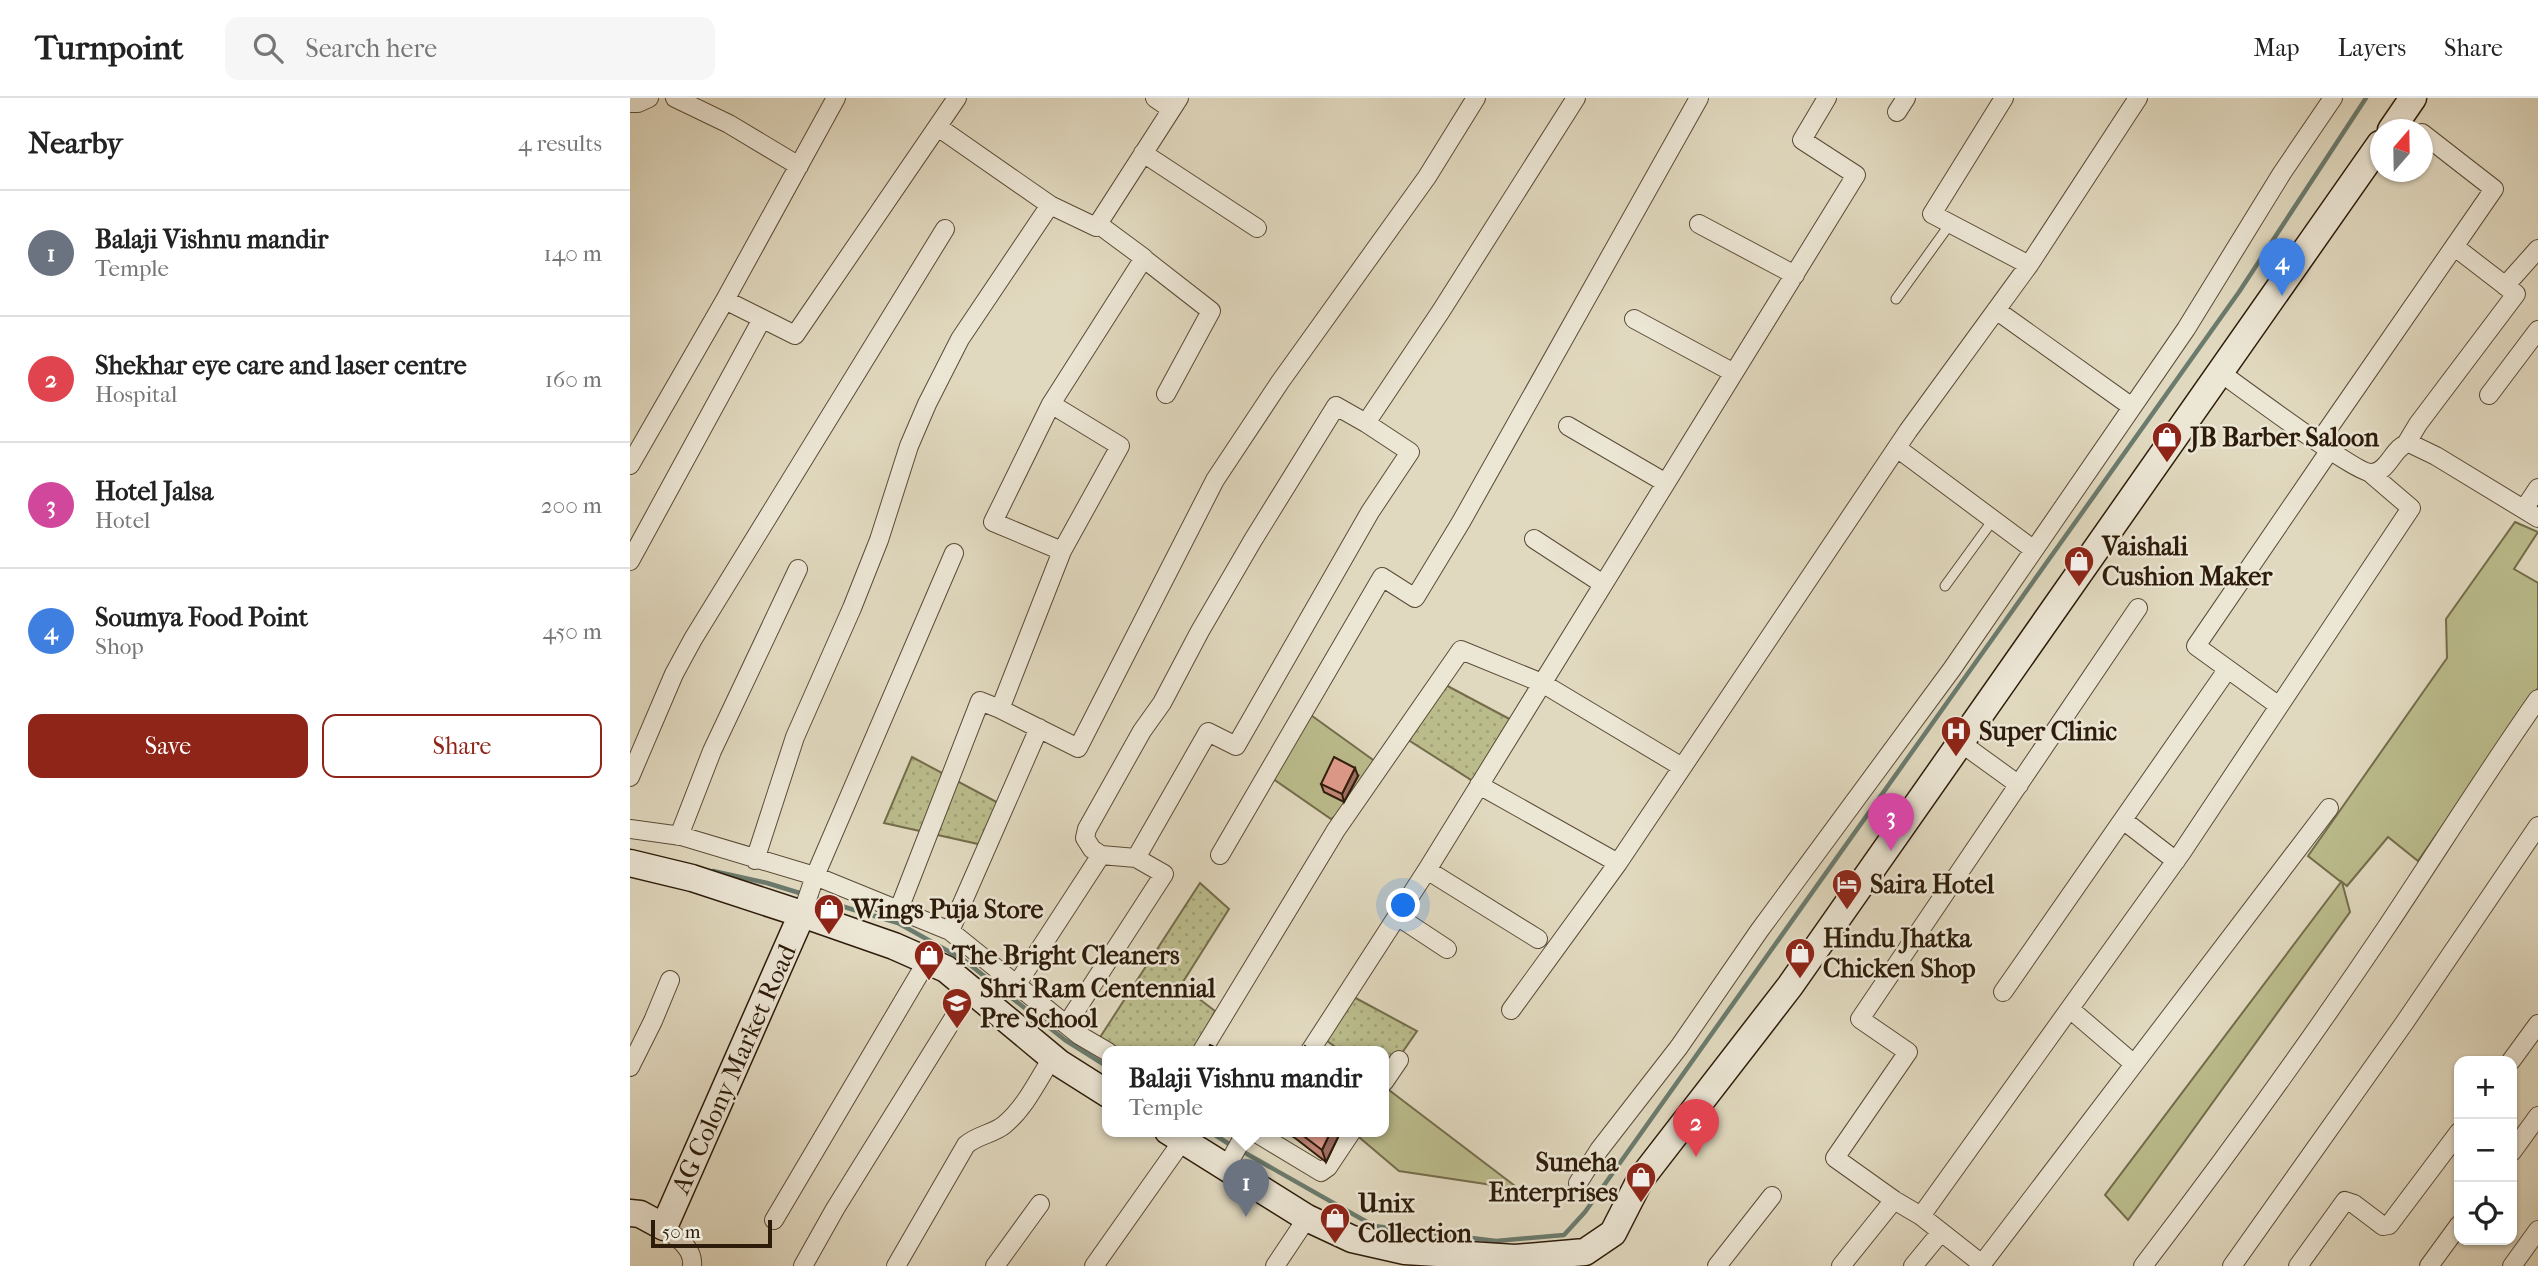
<!DOCTYPE html>
<html lang="en">
<head>
<meta charset="utf-8">
<style>
	body { margin:0; font-family:"IM FELL French Canon",serif; background:#f6f6f6; color:#222 }
	.controls { position:absolute; right:21px; bottom:21px; display:grid; overflow:hidden; border-radius:14px; box-shadow:0 2px 5px #0004 }
	.controls button { width:63px; height:63px; display:grid; place-items:center; padding:0; border:0; border-bottom:2px solid #e0e0e0; background:#fff; color:#222; font:35px sans-serif }
	.compass { position:absolute; left:1740px; top:21px; width:63px; height:63px; border-radius:50%; background:#fff; box-shadow:0 2px 5px #0004; rotate:20deg }
	.scale { position:absolute; left:21px; bottom:18px; width:121px; box-sizing:border-box; padding-left:7px; border:4px solid #2d1c0a; border-top:0; font-size:19px; line-height:24px; white-space:nowrap; color:#2d1c0a; -webkit-text-stroke:5px #ece6d5; paint-order:stroke }
	.you { position:absolute; left:774px; top:808px; width:24px; height:24px; margin:-18px; border:5px solid #fff; border-radius:50%; background:#1a73e8; box-shadow:0 0 0 10px #1a73e833 }
	.badge { display:grid; place-items:center; width:46px; height:46px; border-radius:50%; background:#8f2418; color:#fff; font-size:23px; font-weight:700 }
	.pin { position:absolute; translate:-50% -58px; filter:drop-shadow(0 2px 4px #0008) }
	.pin::after { content:''; position:absolute; top:37px; width:24px; height:21px; background:inherit; clip-path:polygon(0 0,100% 0,50% 100%) }
	.popup { position:absolute; left:472px; top:948px; width:287px; height:91px; box-sizing:border-box; display:grid; place-content:center; border-radius:14px; background:#fff; filter:drop-shadow(0 2px 5px #0005); font-size:23px; white-space:nowrap; color:#767676 }
	.popup b { font-size:26px; color:#222 }
	.popup::after { content:''; position:absolute; left:50%; top:100%; margin-left:-14px; border:14px solid transparent; border-top-color:#fff }
	.list { margin:0; padding:0; list-style:none }
	h2 { display:flex; justify-content:space-between; align-items:center; height:91px; margin:0; padding:0 28px; font-size:30px }
	h2 small { font-size:23px; font-weight:400; color:#767676 }
	.list li { display:grid; grid-template-columns:46px 1fr auto; gap:21px; align-items:center; box-sizing:border-box; height:126px; padding:0 28px; border-top:2px solid #e0e0e0 }
	.list b { display:block; font-size:26px; white-space:nowrap }
	.list p { margin:0; font-size:23px; white-space:nowrap; color:#767676 }
	.list em { font-size:23px; font-style:normal; color:#767676 }
	.actions { display:flex; gap:14px; padding:21px 28px }
	.actions a { flex:1; padding:16px 0; border:2px solid #8f2418; border-radius:14px; text-align:center; font-size:24px; color:#8f2418 }
	.actions .main { background:#8f2418; color:#fff }
	.icon { flex:none; width:38px; height:38px; fill:none; stroke:currentColor; stroke-width:2; stroke-linecap:round; stroke-linejoin:round }
	.map { position:relative; flex:none; width:1908px; height:1168px; overflow:hidden }
	header { display:flex; align-items:center; gap:42px; box-sizing:border-box; height:98px; padding:0 35px; background:#fff; border-bottom:2px solid #e0e0e0 }
	header strong { font-size:33px }
	nav { display:flex; gap:38px; margin-inline-start:auto; font-size:24px }
	.search { width:490px; height:63px; background:#f6f6f6; display:flex; align-items:center; gap:18px; box-sizing:border-box; padding:0 24px; border-radius:14px; color:#767676; font-size:26px }
	main { display:flex }
	aside { flex:1; background:#fff }
	.map>svg:first-child { display:block }
	.green { fill:#bbbc8c; stroke:#746c4b; stroke-width:2 }
	.park { fill:url(#park-dots); stroke:#746c4b; stroke-width:2 }
	.lines { fill:none; stroke-linecap:round; stroke-linejoin:round }
	.stream { stroke:#6b7b6e; stroke-width:4.5 }
	.lane-casing { stroke:#5a4b37; stroke-width:11 }
	.street-casing { stroke:#5a4b37; stroke-width:20 }
	.secondary-casing { stroke:#2d1c0a; stroke-width:29 }
	.lane { stroke:#ece6d5; stroke-width:9 }
	.street { stroke:#ece6d5; stroke-width:18 }
	.secondary { stroke:#ece6d5; stroke-width:26 }
	.wall { fill:#c4877a; stroke:#2d1c0a; stroke-width:2 }
	.shaded-wall { fill:#a06e63; stroke:#2d1c0a; stroke-width:2 }
	.building { fill:#e49d8e; stroke:#2d1c0a; stroke-width:2 }
	.labels { text-anchor:middle; dominant-baseline:central; stroke-width:5; stroke-linejoin:round; paint-order:stroke }
	.poi-label { font-size:26px; font-weight:bold; fill:#2d1c0a; stroke:#ece6d5; text-anchor:start }
	.street-label { font-size:26px; fill:#2d1c0a; stroke:#ece6d5 }
</style>
</head>
<body>
<header>
<strong>Turnpoint</strong>
<div class="search"><svg class="icon" aria-label="search" viewBox="0 0 24 24"><circle cx="10" cy="10" r="6"/><path d="M15 15l6 6"/></svg>Search here</div>
<nav><a>Map</a><a>Layers</a><a>Share</a></nav>
</header>
<main>
<aside>
<h2>Nearby<small>4 results</small></h2>
<ul class="list">
<li><span class="badge" style="background:#6b7280">1</span><div><b>Balaji Vishnu mandir</b><p>Temple</p></div><em>140 m</em></li>
<li><span class="badge" style="background:#e0444e">2</span><div><b>Shekhar eye care and laser centre</b><p>Hospital</p></div><em>160 m</em></li>
<li><span class="badge" style="background:#d1479c">3</span><div><b>Hotel Jalsa</b><p>Hotel</p></div><em>200 m</em></li>
<li><span class="badge" style="background:#3f7fe0">4</span><div><b>Soumya Food Point</b><p>Shop</p></div><em>450 m</em></li>
</ul>
<div class="actions"><a class="main">Save</a><a>Share</a></div>
</aside>
<div class="map">
<svg width="1908" height="1168" viewBox="0 0 1908 1168">
	<defs>
		<pattern id="park-dots" width="8" height="8" patternUnits="userSpaceOnUse" patternTransform="scale(1.75)"><rect width="8" height="8" fill="#bbbc8c"/><path d="M2 2h.1M6 6h.1" fill="none" stroke="#a1a177" stroke-width="1.8" stroke-linecap="round"/></pattern>
	</defs>
	<rect width="100%" height="100%" fill="#e1d9bf"/>
	<filter id="stains"><feTurbulence type="fractalNoise" baseFrequency=".00286" numOctaves="4"/><feColorMatrix values="0 0 0 0 .2 0 0 0 0 .09 0 0 0 0 .02 0 0 0 .5 -.17"/></filter>
	<radialGradient id="worn" r=".72"><stop offset=".6" stop-color="#630" stop-opacity="0"/><stop offset="1" stop-color="#630" stop-opacity=".3"/></radialGradient>
	<path class="green" d="M1885 424 1908 434 1884 471 1908 485V590L1788 763 1758 739 1717 788 1712 784 1720 814 1498 1122 1475 1097 1711 784 1678 758 1817 560 1816 521Z
		M678 615 746 664 722 706 701 721 639 678Z
		M755 989 889 1091 769 1073 730 1040 733 1033H754Z"/>
	<path class="park" d="M810 584 887 625 849 687 772 638Z
		M282 659 374 708 357 748 254 725Z
		M570 785 599 811 551 887 585 913 565 953H478L465 947Z
		M720 897 787 933 754 981V953H711L693 940Z"/>
	<g class="lines">
		<path class="stream" d="M83 773 137 785 173 796
			M181 799 268 825 334 862 435 942 478 969
			M579 1033 602 1048
			M610 1052 744 1128 866 1143 934 1137 955 1114 1609 194 1736 0"/>
		<g class="lane-casing">
			<path id="lane" d="M1266 201 1320 126
				M1315 488 1363 422"/>
		</g>
		<g class="street-casing">
			<path id="street" d="M45 0 99 26 169 68
				M525 0 541 11
				M1374 0 1302 116 1399 167
				M0 5H8L19 0
				M1267 14 1276 0
				M308 29 420 107
				M513 55 627 130
				M1069 126 1165 177
				M513 160 581 213 536 296
				M1875 188 1908 151
				M95 202 165 237 327 0
				M1366 212 1502 309
				M1004 221 1104 275
				M1591 275C1612 290 1727 376 1742 375 1759 374 1763 348 1779 345L1806 358 1908 420
				M1859 297 1908 232
				M421 306 490 348 432 453 370 611 448 650 585 382 650 284 797 79 846 0
				M938 328 1036 385
				M1689 344 1864 91 1792 35
				M1776 346 1788 326 1886 196 1825 149
				M1267 350 1404 452
				M0 367 95 202 206 0
				M1894 411 1908 390
				M904 441 973 486
				M432 453 363 424 421 306 514 160 468 126
				M0 463 132 221
				M1649 608 1566 548 1700 352
				M1331 645 1389 687
				M0 679 44 576 63 541 315 131
				M849 687 988 765
				M1493 722 1546 763
				M0 731 51 738 185 778 320 833 449 937 478 954
				M49 738 82 653 168 471
				M471 757 506 760 578 634 606 648 740 414 780 354 736 325
				M590 757 752 479 785 500 831 424 1069 0
				M125 762 165 639 222 510 249 442 279 348 297 306 330 241 420 107 466 129 549 0
				M797 772 908 841
				M269 811 350 603 370 611
				M172 816 185 778 324 455
				M767 818 817 851
				M320 833 409 630
				M387 886 471 757 462 751 455 740 457 731 512 633 532 605 570 533 623 442 706 308 736 325 811 213 946 0
				M1373 894 1597 572
				M1440 911 1504 966
				M881 912 988 765 1278 333 1399 167 1508 0
				M437 926 534 776 506 760
				M572 953 706 732 831 552 912 585 1052 669
				M680 953 797 772 1226 77 1172 42 1197 0
				M1881 963 1908 926
				M0 969 23 923 40 882
				M754 984 769 962
				M623 1033 691 1074 698 1069 722 1033
				M1882 1054 1908 1018
				M596 1070 612 1041 613 1033
				M948 1085 969 1052 1049 949 1129 833 1322 571 1556 231 1652 75 1703 0
				M1264 1102 1205 1060 1278 954 1230 921 1508 510
				M1291 1118 1552 754 1781 410 1740 375
				M144 1122 297 863
				M34 1129C47 1140 64 1150 62 1168
				M1352 1166 1699 710
				M173 1168 205 1111 341 892
				M266 1168 336 1047C347 1037 363 1036 374 1027 395 1010 408 982 422 960
				M365 1168 410 1106
				M464 1168 553 1042
				M645 1168 677 1120
				M1087 1168 1142 1098
				M1211 1168 1264 1102 1291 1118 1352 1166 1350 1168
				M1283 1168 1311 1134
				M1513 1168C1598 1057 1680 943 1758 827 1808 752 1856 675 1908 601
				M1602 1168 1775 924 1908 728
				M1668 1168 1715 1103 1724 1106 1753 1128 1759 1127 1829 1034
				M1799 1168 1829 1127
				M1882 1168 1908 1132"/>
		</g>
		<g class="secondary-casing">
			<path id="secondary" d="M1761 32 1783 0
				M0 765 62 780 172 816 264 848 316 871 429 965 478 996
				M538 1033 677 1120 722 1141 775 1153 885 1160 955 1154 983 1135 1010 1082 1160 888 1750 46
				M0 1115 10 1116 34 1129 172 816"/>
		</g>
		<use href="#lane" class="lane"/>
		<use href="#street" class="street"/>
		<use href="#secondary" class="secondary"/>
	</g>
	<path class="wall" d="M728 678 714 704 694 694 691 686Z
		M653 1033H711L696 1064 665 1040Z"/>
	<path class="shaded-wall" d="M725 670 728 678 714 704 712 696Z
		M701 1033H711L696 1064 692 1052Z"/>
	<path class="building" d="M704 659 725 670 712 696 691 686Z
		M580 947 593 953H577Z
		M675 948 682 953H672Z
		M667 1033H701L692 1052Z"/>
	<defs>
		<g id="shop-pin" transform="scale(1.575)"><path d="M0 17L-7.5 6A9.5 9.5 0 1 1 7.5 6Z" fill="#8f2418" stroke="#ece6d5"/><path d="M-5-2.5h2.3a2.7 3.5 0 0 1 5.4 0H5L5.5 6h-11ZM-1.5-2.5h3a1.5 2.3 0 0 0-3 0Z" fill="#fff"/></g>
		<g id="hospital-pin" transform="scale(1.575)"><path d="M0 17L-7.5 6A9.5 9.5 0 1 1 7.5 6Z" fill="#8f2418" stroke="#ece6d5"/><path d="M-5-5h3v3.5h4V-5h3V5h-3V1.5h-4V5h-3Z" fill="#fff"/></g>
		<g id="hotel-pin" transform="scale(1.575)"><path d="M0 17L-7.5 6A9.5 9.5 0 1 1 7.5 6Z" fill="#8f2418" stroke="#ece6d5"/><path d="M-6-4.5h1.5V1H6V5H4.5V3h-9V5H-6ZM-4 0a1.8 1.8 0 1 1 3.6 0ZM.5 0V-2.5h3Q6-2.5 6 0Z" fill="#fff"/></g>
		<g id="school-pin" transform="scale(1.575)"><path d="M0 17L-7.5 6A9.5 9.5 0 1 1 7.5 6Z" fill="#8f2418" stroke="#ece6d5"/><path d="M0-5L7-2L0 1L-7-2ZM-4 1L0 2.5L4 1V4Q0 6-4 4Z" fill="#fff"/></g>
	</defs>
	<g fill-rule="evenodd">
		<use href="#shop-pin" x="1537" y="339"/>
		<use href="#shop-pin" x="1449" y="463"/>
		<use href="#hospital-pin" x="1326" y="633"/>
		<use href="#hotel-pin" x="1217" y="786"/>
		<use href="#shop-pin" x="199" y="811"/>
		<use href="#shop-pin" x="1170" y="855"/>
		<use href="#shop-pin" x="299" y="857"/>
		<use href="#school-pin" x="327" y="905"/>
		<use href="#shop-pin" x="1011" y="1079"/>
		<use href="#shop-pin" x="705" y="1120"/>
	</g>
	<g class="labels">
		<g class="poi-label">
			<text x="1560" y="339">JB Barber Saloon</text>
			<text x="1472" y="448">Vaishali<tspan x="1472" dy="30">Cushion Maker</tspan></text>
			<text x="1349" y="633">Super Clinic</text>
			<text x="1240" y="786">Saira Hotel</text>
			<text x="222" y="811">Wings Puja Store</text>
			<text x="1193" y="840">Hindu Jhatka<tspan x="1193" dy="30">Chicken Shop</tspan></text>
			<text x="322" y="857">The Bright Cleaners</text>
			<text x="350" y="890">Shri Ram Centennial<tspan x="350" dy="30">Pre School</tspan></text>
			<text x="988" y="1064" text-anchor="end">Suneha<tspan x="988" dy="30">Enterprises</tspan></text>
			<text x="728" y="1105">Unix<tspan x="728" dy="30">Collection</tspan></text>
		</g>
		<g class="street-label">
			<text transform="translate(104 971) rotate(-66)">AG Colony Market Road</text>
		</g>
	</g>
	<rect width="100%" height="100%" filter="url(#stains)"/>
	<rect width="100%" height="100%" fill="url(#worn)"/>
</svg>
<div class="controls">
<button>+</button>
<button>−</button>
<button><svg class="icon" aria-label="locate" viewBox="0 0 24 24"><circle cx="12" cy="12" r="6"/><path d="M12 2v4M12 18v4M2 12h4M18 12h4"/></svg></button>
</div>
<svg class="compass" viewBox="-18 -18 36 36"><path d="M0-13l5 13h-10z" fill="#e53935"/><path d="M0 13l5-13h-10z" fill="#767676"/></svg>
<div class="scale">50 m</div>
<div class="you"></div>
<div class="pin badge" style="left:616px;top:1119px;background:#6b7280">1</div>
<div class="popup"><b>Balaji Vishnu mandir</b>Temple</div>
<div class="pin badge" style="left:1066px;top:1059px;background:#e0444e">2</div>
<div class="pin badge" style="left:1261px;top:753px;background:#d1479c">3</div>
<div class="pin badge" style="left:1652px;top:198px;background:#3f7fe0">4</div>
</div>
</main>
</body>
</html>
